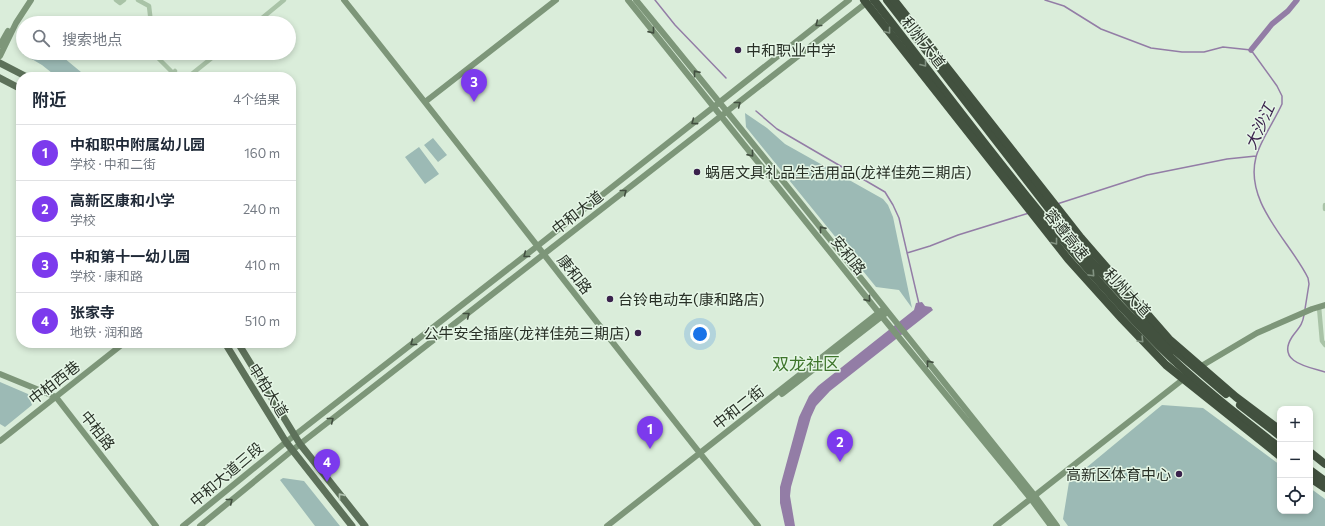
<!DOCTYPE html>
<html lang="zh">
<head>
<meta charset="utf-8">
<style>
	body { margin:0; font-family:Commissioner,"Noto Sans SC",sans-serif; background:#f2f2f3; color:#1f2937 }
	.controls { position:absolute; right:12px; bottom:12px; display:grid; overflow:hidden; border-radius:8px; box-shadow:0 2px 6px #0003 }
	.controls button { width:36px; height:36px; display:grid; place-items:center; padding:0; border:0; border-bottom:1px solid #e0e1e3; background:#fff; color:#1f2937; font:20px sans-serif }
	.you { position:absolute; left:700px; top:334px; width:14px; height:14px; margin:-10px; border:3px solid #fff; border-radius:50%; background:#1a73e8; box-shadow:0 0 0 6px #1a73e833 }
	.badge { display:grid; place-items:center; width:26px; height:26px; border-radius:50%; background:#7c3aed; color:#fff; font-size:13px; font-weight:700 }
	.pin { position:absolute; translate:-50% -33px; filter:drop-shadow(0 1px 2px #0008) }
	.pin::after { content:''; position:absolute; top:21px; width:14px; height:12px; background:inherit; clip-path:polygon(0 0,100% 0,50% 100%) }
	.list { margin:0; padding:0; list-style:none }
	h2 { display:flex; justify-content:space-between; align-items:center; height:52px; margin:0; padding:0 16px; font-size:17px }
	h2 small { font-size:13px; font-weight:400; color:#747a83 }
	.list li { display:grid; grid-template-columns:26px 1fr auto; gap:12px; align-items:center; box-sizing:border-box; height:56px; padding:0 16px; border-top:1px solid #e0e1e3 }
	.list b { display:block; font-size:15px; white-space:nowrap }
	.list p { margin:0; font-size:13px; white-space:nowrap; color:#747a83 }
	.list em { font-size:13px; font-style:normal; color:#747a83 }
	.icon { flex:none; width:22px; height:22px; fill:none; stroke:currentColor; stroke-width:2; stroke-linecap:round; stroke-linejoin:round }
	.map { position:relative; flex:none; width:1325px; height:526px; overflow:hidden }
	.search { position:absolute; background:#fff; box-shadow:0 2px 6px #0003; left:16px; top:16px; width:280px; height:44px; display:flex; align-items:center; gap:10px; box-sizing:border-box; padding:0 14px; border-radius:22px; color:#747a83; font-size:15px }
	.panel { position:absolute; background:#fff; box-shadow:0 2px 6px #0003; left:16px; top:72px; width:280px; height:276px; border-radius:16px }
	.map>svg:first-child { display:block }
	.green { fill:#9cbab5 }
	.water { fill:#937da6 }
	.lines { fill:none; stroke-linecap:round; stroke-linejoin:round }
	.stream { stroke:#937da6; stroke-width:1.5 }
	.canal { stroke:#937da6; stroke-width:5.5 }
	.street { stroke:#a9c3a7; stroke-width:4.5 }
	.secondary { stroke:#7d9679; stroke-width:6 }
	.primary { stroke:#5d715a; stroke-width:7 }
	.highway { stroke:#42513f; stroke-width:8 }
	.highway-bridge { stroke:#42513f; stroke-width:8 }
	.oneway { stroke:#424f40 }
	.oneway2 { stroke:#839382 }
	.oneway3 { stroke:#afc1ae }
	.poi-dot { fill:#3a224c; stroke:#e5f6e6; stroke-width:1.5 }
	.labels { text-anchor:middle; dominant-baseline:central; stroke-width:3; stroke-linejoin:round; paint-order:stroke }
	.street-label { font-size:15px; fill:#293127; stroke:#e5f6e6 }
	.poi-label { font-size:15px; fill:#293127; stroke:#e5f6e6; text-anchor:start }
	.water-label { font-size:16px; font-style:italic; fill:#3a224c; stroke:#e5f6e6 }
	.quarter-label { font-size:17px; fill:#3e752b; stroke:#e5f6e6 }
</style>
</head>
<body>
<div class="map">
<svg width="1325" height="526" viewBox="0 0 1325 526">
	<rect width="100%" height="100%" fill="#daedda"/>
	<path class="green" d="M23 25V53H58L87 77H57L42 65 23 54 16 37Z
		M745 113 767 128 785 144 883 199 888 205 893 217 912 308 899 290 876 287 746 127Z
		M433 138 447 155 438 162 424 145Z
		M419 147 439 174 425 184 405 157Z
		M0 382 28 394 32 405 5 427 0 424Z
		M1162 405 1203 408 1280 465V511H1310V488L1325 499V526H1068L1063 519 1069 482Z
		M283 478 304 481 340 526H315L280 480Z"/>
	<path class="water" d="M922 302 925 306 931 307 933 310 830 391 816 406 811 417 791 487 790 496 795 526H785L780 503V487L799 417 809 396 818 386 914 310 916 303Z"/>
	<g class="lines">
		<path class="stream" d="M655 0 675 25 726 78
			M1045 0 1064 6 1101 29 1151 48 1182 52H1204L1223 47 1251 50 1277 86 1282 96V104C1275 120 1260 141 1256 157 1244 203 1290 241 1308 278L1309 284 1305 309
			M756 111 777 129 885 192 893 205 899 218 919 304
			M1057 204 1147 175 1227 159 1256 156
			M907 253 930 246 958 235 1029 213
			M1304 315C1302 327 1298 328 1292 337 1276 362 1308 367 1325 372"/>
		<path class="canal" d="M1251 50 1272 24 1288 11 1297 0"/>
		<path class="street" d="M116 0 120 3 124 0
			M138 0 149 6 151 23
			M256 23 284 0
			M153 53 173 73 175 71
			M188 77 218 53
			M1325 205V209
			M1319 307 1322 341 1325 345"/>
		<path class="secondary" d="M344 0C483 174 618 352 758 526
			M628 0 879 313 1031 499 1051 526
			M636 0C771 164 902 330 1035 496L1057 526
			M0 45 8 31
			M0 56 16 23 31 0
			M425 102 556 0
			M1198 368 1257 333 1312 309 1325 305
			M0 374 56 397 156 526
			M782 394 885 314
			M0 441 124 343
			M183 526 286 442 540 244 849 0
			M200 526 300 444 870 0
			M607 526 882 310
			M996 526 1186 377"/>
		<path class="primary" d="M0 63 27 77
			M0 78 21 89
			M225 343 286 442 352 526
			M238 343 300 444 365 526"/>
		<path class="highway" d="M874 0C966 118 1054 240 1159 346 1196 383 1239 416 1280 448
			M887 0 1080 249 1165 342 1226 394
			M1240 405 1280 436
			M1310 452 1325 464
			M1310 470 1325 481
			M1310 478 1325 488"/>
		<path class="highway-bridge" d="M864 0 1068 259 1122 319 1166 365 1280 456
			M894 0 1081 238 1169 339 1236 397 1280 430"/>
	</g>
	<defs><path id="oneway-chevron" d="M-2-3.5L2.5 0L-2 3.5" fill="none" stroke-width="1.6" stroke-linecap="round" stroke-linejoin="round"/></defs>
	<g class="oneway">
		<use href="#oneway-chevron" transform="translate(818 24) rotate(142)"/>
		<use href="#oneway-chevron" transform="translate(652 31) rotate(51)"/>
		<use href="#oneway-chevron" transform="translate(696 73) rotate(-129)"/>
		<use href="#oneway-chevron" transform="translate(738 104) rotate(-38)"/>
		<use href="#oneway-chevron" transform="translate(694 122) rotate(143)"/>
		<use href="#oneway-chevron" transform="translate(751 154) rotate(51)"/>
		<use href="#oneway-chevron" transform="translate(624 192) rotate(-38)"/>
		<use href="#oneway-chevron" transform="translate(822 229) rotate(-129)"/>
		<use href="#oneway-chevron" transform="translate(526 255) rotate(142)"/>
		<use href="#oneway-chevron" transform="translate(868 299) rotate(51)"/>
		<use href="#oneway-chevron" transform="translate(467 315) rotate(-38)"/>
		<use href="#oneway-chevron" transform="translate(413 343) rotate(142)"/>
		<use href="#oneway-chevron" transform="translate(929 363) rotate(-129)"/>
		<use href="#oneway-chevron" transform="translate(331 420) rotate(-38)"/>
		<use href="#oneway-chevron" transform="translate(230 501) rotate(-39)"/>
	</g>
	<g class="oneway2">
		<use href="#oneway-chevron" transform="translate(888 31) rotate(52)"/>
		<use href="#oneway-chevron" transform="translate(924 64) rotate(52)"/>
		<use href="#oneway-chevron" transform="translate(1055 242) rotate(52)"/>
		<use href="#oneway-chevron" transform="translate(1092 274) rotate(47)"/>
		<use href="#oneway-chevron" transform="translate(1141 340) rotate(46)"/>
	</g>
	<use class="oneway3" href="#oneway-chevron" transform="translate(341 496) rotate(-129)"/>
	<g class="poi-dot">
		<circle cx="738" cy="50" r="4"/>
		<circle cx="697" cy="172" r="4"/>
		<circle cx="610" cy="299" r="4"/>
		<circle cx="638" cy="333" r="4"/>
		<circle cx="1179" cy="474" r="4"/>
	</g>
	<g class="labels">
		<g class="street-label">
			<text transform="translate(924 42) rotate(52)">利州大道</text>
			<text transform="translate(577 212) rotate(-38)">中和大道</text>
			<text transform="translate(1067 234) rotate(51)">蓉遵高速</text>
			<text transform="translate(849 255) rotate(51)">安和路</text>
			<text transform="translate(575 274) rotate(52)">康和路</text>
			<text transform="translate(1128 292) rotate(47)">利州大道</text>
			<text transform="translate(54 382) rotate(-38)">中柏西巷</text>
			<text transform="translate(269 390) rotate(58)">中柏大道</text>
			<text transform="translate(738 407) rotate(-38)">中和二街</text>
			<text transform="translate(98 430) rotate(52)">中柏路</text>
			<text transform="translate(226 474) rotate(-40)">中和大道三段</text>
		</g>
		<g class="poi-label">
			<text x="746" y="50">中和职业中学</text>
			<text x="705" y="172">蜗居文具礼品生活用品(龙祥佳苑三期店)</text>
			<text x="618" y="299">台铃电动车(康和路店)</text>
			<text x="630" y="333" text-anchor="end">公牛安全插座(龙祥佳苑三期店)</text>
			<text x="1171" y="474" text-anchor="end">高新区体育中心</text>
		</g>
		<g class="water-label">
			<text transform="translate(1259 126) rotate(-65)">大沙江</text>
		</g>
		<g class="quarter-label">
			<text x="806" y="363">双龙社区</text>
		</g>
	</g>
</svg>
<div class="controls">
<button>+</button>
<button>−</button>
<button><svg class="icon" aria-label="locate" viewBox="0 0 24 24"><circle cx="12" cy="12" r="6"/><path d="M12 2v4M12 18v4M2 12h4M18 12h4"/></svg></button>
</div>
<div class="you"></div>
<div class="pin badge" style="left:650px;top:449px">1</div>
<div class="pin badge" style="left:840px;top:462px">2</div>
<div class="pin badge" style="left:474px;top:102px">3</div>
<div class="pin badge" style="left:327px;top:482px">4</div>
<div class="search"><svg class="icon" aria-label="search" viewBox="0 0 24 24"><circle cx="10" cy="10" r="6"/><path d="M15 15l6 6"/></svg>搜索地点</div>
<section class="panel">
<h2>附近<small>4个结果</small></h2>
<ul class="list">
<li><span class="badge">1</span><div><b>中和职中附属幼儿园</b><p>学校 · 中和二街</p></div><em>160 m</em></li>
<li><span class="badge">2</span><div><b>高新区康和小学</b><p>学校</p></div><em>240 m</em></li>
<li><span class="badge">3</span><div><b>中和第十一幼儿园</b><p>学校 · 康和路</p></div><em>410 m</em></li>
<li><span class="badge">4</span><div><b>张家寺</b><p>地铁 · 润和路</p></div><em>510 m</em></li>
</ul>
</section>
</div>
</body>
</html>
